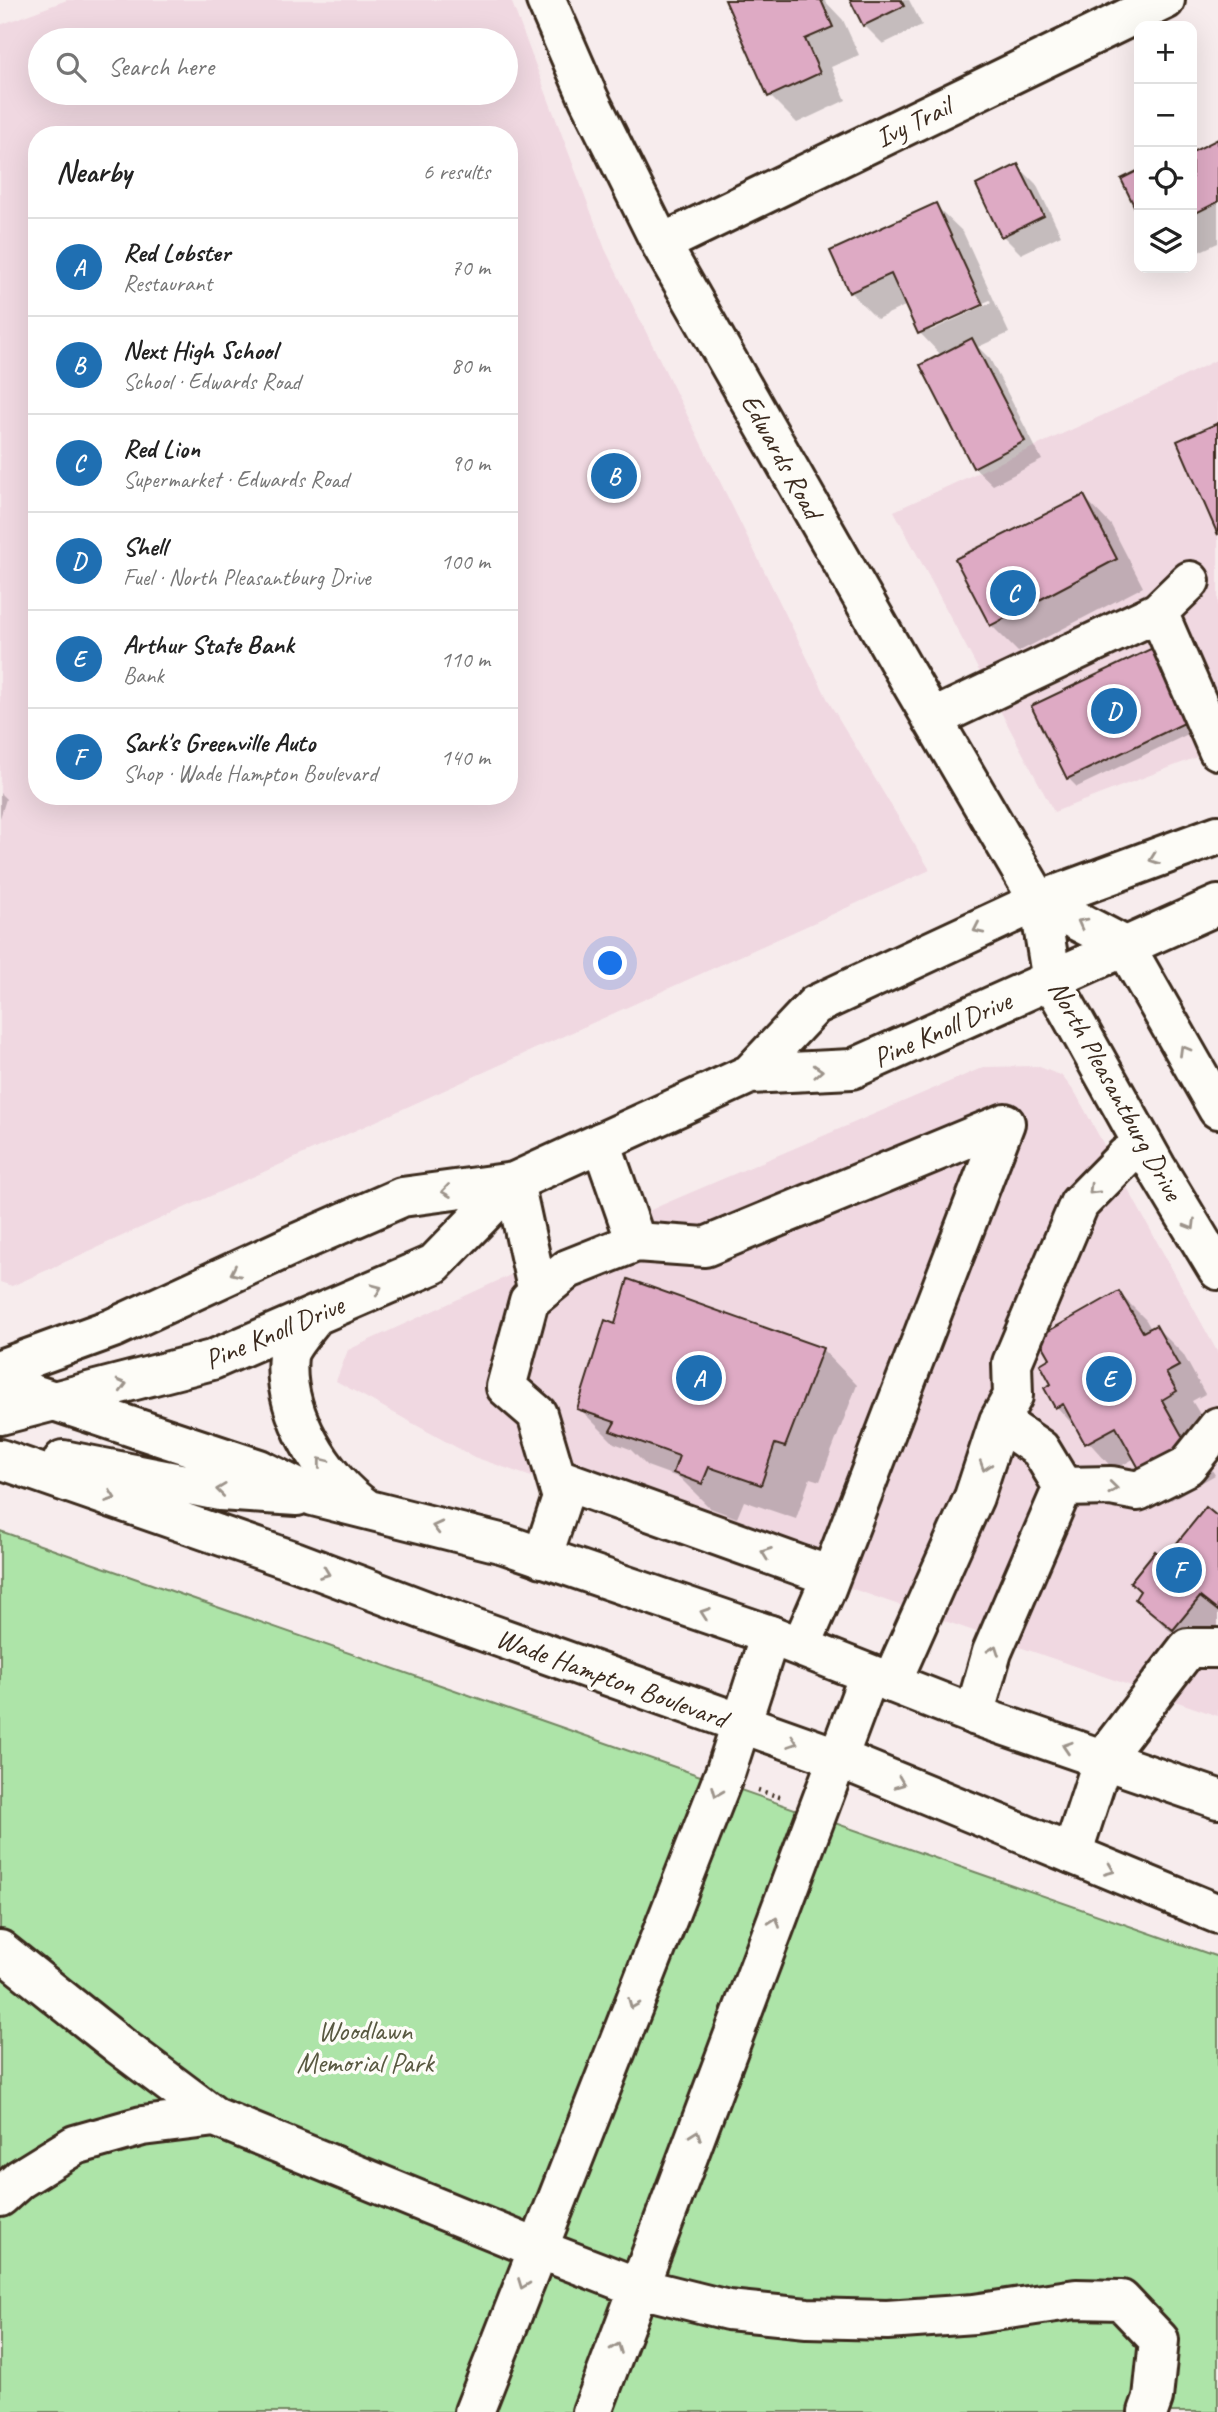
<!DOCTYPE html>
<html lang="en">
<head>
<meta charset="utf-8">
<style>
	body { margin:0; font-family:Caveat,sans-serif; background:#f2f2f2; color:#222 }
	.controls { position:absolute; right:21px; top:21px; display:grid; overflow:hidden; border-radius:14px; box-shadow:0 7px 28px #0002 }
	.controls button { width:63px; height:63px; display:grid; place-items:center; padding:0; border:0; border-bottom:2px solid #e0e0e0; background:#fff; color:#222; font:35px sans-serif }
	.you { position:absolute; left:611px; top:964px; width:24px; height:24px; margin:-18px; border:5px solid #fff; border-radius:50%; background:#1a73e8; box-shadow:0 0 0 10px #1a73e833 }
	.badge { display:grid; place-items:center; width:46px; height:46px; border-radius:50%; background:#1f6fb2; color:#fff; font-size:23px; font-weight:700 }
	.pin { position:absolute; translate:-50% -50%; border:4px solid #fff; box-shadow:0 2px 7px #0006 }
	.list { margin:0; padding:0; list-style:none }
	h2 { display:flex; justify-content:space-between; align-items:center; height:91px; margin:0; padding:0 28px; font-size:30px }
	h2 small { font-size:23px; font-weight:400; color:#767676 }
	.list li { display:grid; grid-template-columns:46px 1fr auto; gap:21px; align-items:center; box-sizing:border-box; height:98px; padding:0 28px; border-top:2px solid #e0e0e0 }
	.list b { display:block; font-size:26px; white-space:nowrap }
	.list p { margin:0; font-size:23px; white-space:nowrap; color:#767676 }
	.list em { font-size:23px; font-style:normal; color:#767676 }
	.icon { flex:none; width:38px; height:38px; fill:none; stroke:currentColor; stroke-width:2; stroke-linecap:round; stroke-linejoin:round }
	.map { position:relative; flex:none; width:1218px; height:2412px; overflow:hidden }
	.search { position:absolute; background:#fff; box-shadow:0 7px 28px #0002; left:28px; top:28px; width:490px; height:77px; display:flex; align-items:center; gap:18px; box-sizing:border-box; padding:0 24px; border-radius:38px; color:#767676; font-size:26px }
	.panel { position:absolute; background:#fff; box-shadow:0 7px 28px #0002; left:28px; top:126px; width:490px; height:679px; border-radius:28px }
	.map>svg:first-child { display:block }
	.built { fill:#f0d8e1; fill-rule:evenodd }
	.green { fill:#ade4a8; stroke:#748763; stroke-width:2 }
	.shadow { fill:#0003; fill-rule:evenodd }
	.building { fill:#deaac4; stroke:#3b2a1e; stroke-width:2 }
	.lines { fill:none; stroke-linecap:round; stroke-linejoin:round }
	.minor-casing { stroke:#3b2a1e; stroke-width:44 }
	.major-casing { stroke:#3b2a1e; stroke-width:44 }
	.path { stroke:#3b2a1e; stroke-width:4.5; stroke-dasharray:2 5; stroke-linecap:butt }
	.minor { stroke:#fdfcf7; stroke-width:38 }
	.major { stroke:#fdfcf7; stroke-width:38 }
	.oneway { stroke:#9c938a }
	.labels { text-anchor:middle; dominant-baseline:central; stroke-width:7; stroke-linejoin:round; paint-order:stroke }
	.street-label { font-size:28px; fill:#3b2a1e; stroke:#fdfcf7 }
	.park-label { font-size:28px; fill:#585840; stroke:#fdfcf7 }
</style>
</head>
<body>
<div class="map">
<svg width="1218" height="2412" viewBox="0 0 1218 2412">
	<rect width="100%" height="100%" fill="#f7eced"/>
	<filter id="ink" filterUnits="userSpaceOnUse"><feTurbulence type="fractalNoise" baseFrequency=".0143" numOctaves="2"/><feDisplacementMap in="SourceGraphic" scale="14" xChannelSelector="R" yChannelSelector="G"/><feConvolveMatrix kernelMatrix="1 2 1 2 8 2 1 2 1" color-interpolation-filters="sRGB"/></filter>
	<g filter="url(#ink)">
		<path class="built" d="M67 0H511L605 249 830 704 930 870 12 1286 0 1282V25ZM40 40H506V93H40ZM37 135H509V796H37Z
			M1218 359V749L1054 812 894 511 1147 395Z
			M1037 1066 1062 1076 1076 1094 1218 1353V1716L474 1457 336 1381 348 1350 664 1204 984 1067Z"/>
		<path class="green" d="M0 1531 1218 1957V2412H0Z"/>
		<path class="shadow" d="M727 0H824L843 20 859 55 831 67 846 100 797 123 770 96Z
			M852 0H909L922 25 883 44 864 25Z
			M1218 141V243L1192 255V154Z
			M1018 166 1036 184 1061 235 1021 254 1003 236Z
			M935 205 963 232 1009 333 978 347 990 359 1042 460 993 485 974 467 942 356 920 333 907 305 877 319 850 292ZM990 300 991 303 930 331V327Z
			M1084 497 1111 525 1143 587 1018 652 991 625Z
			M1161 646 1205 726 1077 787 1068 778Z
			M0 793 6 799 0 818Z
			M629 1281 823 1350 857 1385 820 1481 810 1478 796 1519 744 1501 737 1518 710 1508 680 1478 647 1466 630 1449 614 1443 579 1408 616 1326Z
			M1119 1293 1146 1320 1151 1329 1156 1327 1183 1354 1205 1394 1192 1401 1203 1419 1188 1428 1215 1475 1171 1500 1143 1473 1135 1458 1114 1470 1057 1407 1046 1389 1053 1384V1359Z
			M1218 1519V1635L1201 1656 1164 1626 1137 1598 1164 1561Z"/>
		<path class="building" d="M725 0H821L833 27 805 39 820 73 768 97Z
			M850 0H901L904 6 863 26Z
			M1218 139V202L1192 215V152Z
			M1018 164 1044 216 1001 237 976 185Z
			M1139 170V216L1121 179Z
			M936 203 983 305 918 334 891 274 849 293 830 251Z
			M972 338 1025 441 973 468 920 365Z
			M1218 423V535L1177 441Z
			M1084 495 1117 559 990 626 955 559Z
			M1161 644 1197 717 1067 779 1031 706Z
			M628 1279 823 1348 785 1447 775 1444 761 1485 709 1467 702 1484 673 1473 679 1456 610 1431 615 1422 577 1409 605 1320 615 1324Z
			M1119 1291 1143 1332 1156 1325 1179 1366 1166 1373 1177 1391 1162 1400 1189 1448 1142 1474 1116 1427 1085 1444 1063 1404 1055 1408 1044 1388 1051 1384 1040 1364 1050 1358 1038 1337Z
			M1206 1507 1218 1517V1611L1200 1597 1173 1630 1135 1599 1140 1591 1130 1582 1155 1551 1164 1559Z"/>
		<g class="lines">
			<g class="minor-casing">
				<path id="minor" d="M546 0 589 99 661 244 902 667 1039 901
					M661 244 1165 0
					M1158 612 1218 750
					M932 719 1158 612 1190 581
					M601 1142 636 1242
					M514 1182 538 1293
					M999 1421 1040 1449 1063 1487
					M557 1478 830 1576
					M542 1558 562 1498 537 1414 506 1387 529 1301 568 1269 636 1242 705 1247 1005 1123 825 1591 801 1646
					M891 1683 974 1497 999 1421 1013 1396 1012 1363 1079 1204 1126 1156 1144 1146
					M974 1715 992 1652 1063 1487 1111 1486 1138 1491 1187 1466 1218 1427
					M1072 1854 1103 1759 1188 1648H1218
					M0 1950 119 2045 215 2117
					M0 2197 20 2179 75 2145 142 2126 215 2117 536 2248 640 2288 728 2310 807 2318 887 2320 974 2314 1076 2299 1121 2300 1159 2340 1153 2398 1148 2412
					M474 2412 726 1770 770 1635
					M592 2412 869 1675"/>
			</g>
			<g class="major-casing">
				<path id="major" d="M1039 901 1052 981 1156 1167 1218 1270
					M1039 901 1125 946 1218 1109
					M750 1074 852 1069 1218 905
					M315 1316C308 1325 290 1346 288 1356 282 1411 323 1480 367 1509
					M0 1369 113 1328 297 1243 402 1197 514 1182 750 1074 815 1005 1039 901 1218 835
					M0 1383 259 1469 313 1496 504 1544 770 1635 974 1715 1218 1799
					M0 1415 212 1360 434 1264 514 1182
					M0 1459 297 1562 440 1616 836 1757 1218 1914
					M63 1460 220 1491 297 1496"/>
			</g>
			<path class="path" d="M758 1790 783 1798"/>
			<use href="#minor" class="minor"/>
			<use href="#major" class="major"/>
		</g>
		<defs><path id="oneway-chevron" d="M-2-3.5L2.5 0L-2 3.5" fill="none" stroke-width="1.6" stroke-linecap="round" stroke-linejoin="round" transform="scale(1.75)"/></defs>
		<g class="oneway">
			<use href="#oneway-chevron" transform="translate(1154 859) rotate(160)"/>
			<use href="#oneway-chevron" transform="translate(1082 923) rotate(-152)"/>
			<use href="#oneway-chevron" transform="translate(978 929) rotate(155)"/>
			<use href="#oneway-chevron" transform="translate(1184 1050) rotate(-120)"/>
			<use href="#oneway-chevron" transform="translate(818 1071) rotate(-3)"/>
			<use href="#oneway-chevron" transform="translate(1093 1190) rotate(135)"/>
			<use href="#oneway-chevron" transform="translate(446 1191) rotate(172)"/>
			<use href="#oneway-chevron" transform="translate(1191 1225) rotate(59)"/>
			<use href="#oneway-chevron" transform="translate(235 1272) rotate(155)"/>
			<use href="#oneway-chevron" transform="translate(377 1289) rotate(-23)"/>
			<use href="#oneway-chevron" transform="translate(122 1385) rotate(-15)"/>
			<use href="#oneway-chevron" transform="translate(322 1462) rotate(-128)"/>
			<use href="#oneway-chevron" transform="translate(985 1466) rotate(108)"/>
			<use href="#oneway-chevron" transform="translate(1113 1488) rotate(6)"/>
			<use href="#oneway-chevron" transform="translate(221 1490) rotate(-173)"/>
			<use href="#oneway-chevron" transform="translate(111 1497) rotate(19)"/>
			<use href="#oneway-chevron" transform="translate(437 1527) rotate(-166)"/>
			<use href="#oneway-chevron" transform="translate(766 1553) rotate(-160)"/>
			<use href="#oneway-chevron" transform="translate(325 1573) rotate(21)"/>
			<use href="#oneway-chevron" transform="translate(705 1613) rotate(-161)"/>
			<use href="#oneway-chevron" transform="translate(994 1650) rotate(-70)"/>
			<use href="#oneway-chevron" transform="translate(793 1742) rotate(19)"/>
			<use href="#oneway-chevron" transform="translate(1067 1747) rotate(-162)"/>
			<use href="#oneway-chevron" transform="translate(900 1783) rotate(22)"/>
			<use href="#oneway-chevron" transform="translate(717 1792) rotate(112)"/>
			<use href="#oneway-chevron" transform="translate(1110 1870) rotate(22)"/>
			<use href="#oneway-chevron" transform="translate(775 1922) rotate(-70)"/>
			<use href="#oneway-chevron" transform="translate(633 2004) rotate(112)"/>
			<use href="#oneway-chevron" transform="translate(696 2135) rotate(-70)"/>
			<use href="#oneway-chevron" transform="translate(523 2284) rotate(111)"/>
			<use href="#oneway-chevron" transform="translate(617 2348) rotate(-69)"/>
		</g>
	</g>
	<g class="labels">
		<g class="street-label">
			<text transform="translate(913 122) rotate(-26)">Ivy Trail</text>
			<text transform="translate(782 456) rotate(61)">Edwards Road</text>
			<text transform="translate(942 1029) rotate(-24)">Pine Knoll Drive</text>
			<text transform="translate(1116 1090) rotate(61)">North Pleasantburg Drive</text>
			<text transform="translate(274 1332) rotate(-23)">Pine Knoll Drive</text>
			<text transform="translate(612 1678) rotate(20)">Wade Hampton Boulevard</text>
		</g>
		<g class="park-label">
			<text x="365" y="2030">Woodlawn<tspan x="365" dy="32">Memorial Park</tspan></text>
		</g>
	</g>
</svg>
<div class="controls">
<button>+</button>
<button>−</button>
<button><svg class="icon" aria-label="locate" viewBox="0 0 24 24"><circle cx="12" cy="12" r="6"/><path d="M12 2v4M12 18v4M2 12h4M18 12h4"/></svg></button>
<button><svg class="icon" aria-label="layers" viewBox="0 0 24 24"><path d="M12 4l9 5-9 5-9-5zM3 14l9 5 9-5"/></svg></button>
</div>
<div class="you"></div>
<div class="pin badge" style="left:699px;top:1378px">A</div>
<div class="pin badge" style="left:614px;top:476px">B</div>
<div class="pin badge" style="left:1013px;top:593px">C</div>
<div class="pin badge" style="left:1114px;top:711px">D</div>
<div class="pin badge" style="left:1109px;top:1379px">E</div>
<div class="pin badge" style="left:1179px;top:1570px">F</div>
<div class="search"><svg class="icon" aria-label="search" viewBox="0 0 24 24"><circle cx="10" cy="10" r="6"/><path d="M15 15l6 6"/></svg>Search here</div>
<section class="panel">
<h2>Nearby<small>6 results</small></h2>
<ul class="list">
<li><span class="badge">A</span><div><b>Red Lobster</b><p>Restaurant</p></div><em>70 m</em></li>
<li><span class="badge">B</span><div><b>Next High School</b><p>School · Edwards Road</p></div><em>80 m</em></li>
<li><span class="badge">C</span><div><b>Red Lion</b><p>Supermarket · Edwards Road</p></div><em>90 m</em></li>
<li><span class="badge">D</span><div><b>Shell</b><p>Fuel · North Pleasantburg Drive</p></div><em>100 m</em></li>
<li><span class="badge">E</span><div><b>Arthur State Bank</b><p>Bank</p></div><em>110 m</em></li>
<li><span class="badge">F</span><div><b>Sark's Greenville Auto</b><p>Shop · Wade Hampton Boulevard</p></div><em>140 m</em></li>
</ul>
</section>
</div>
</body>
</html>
